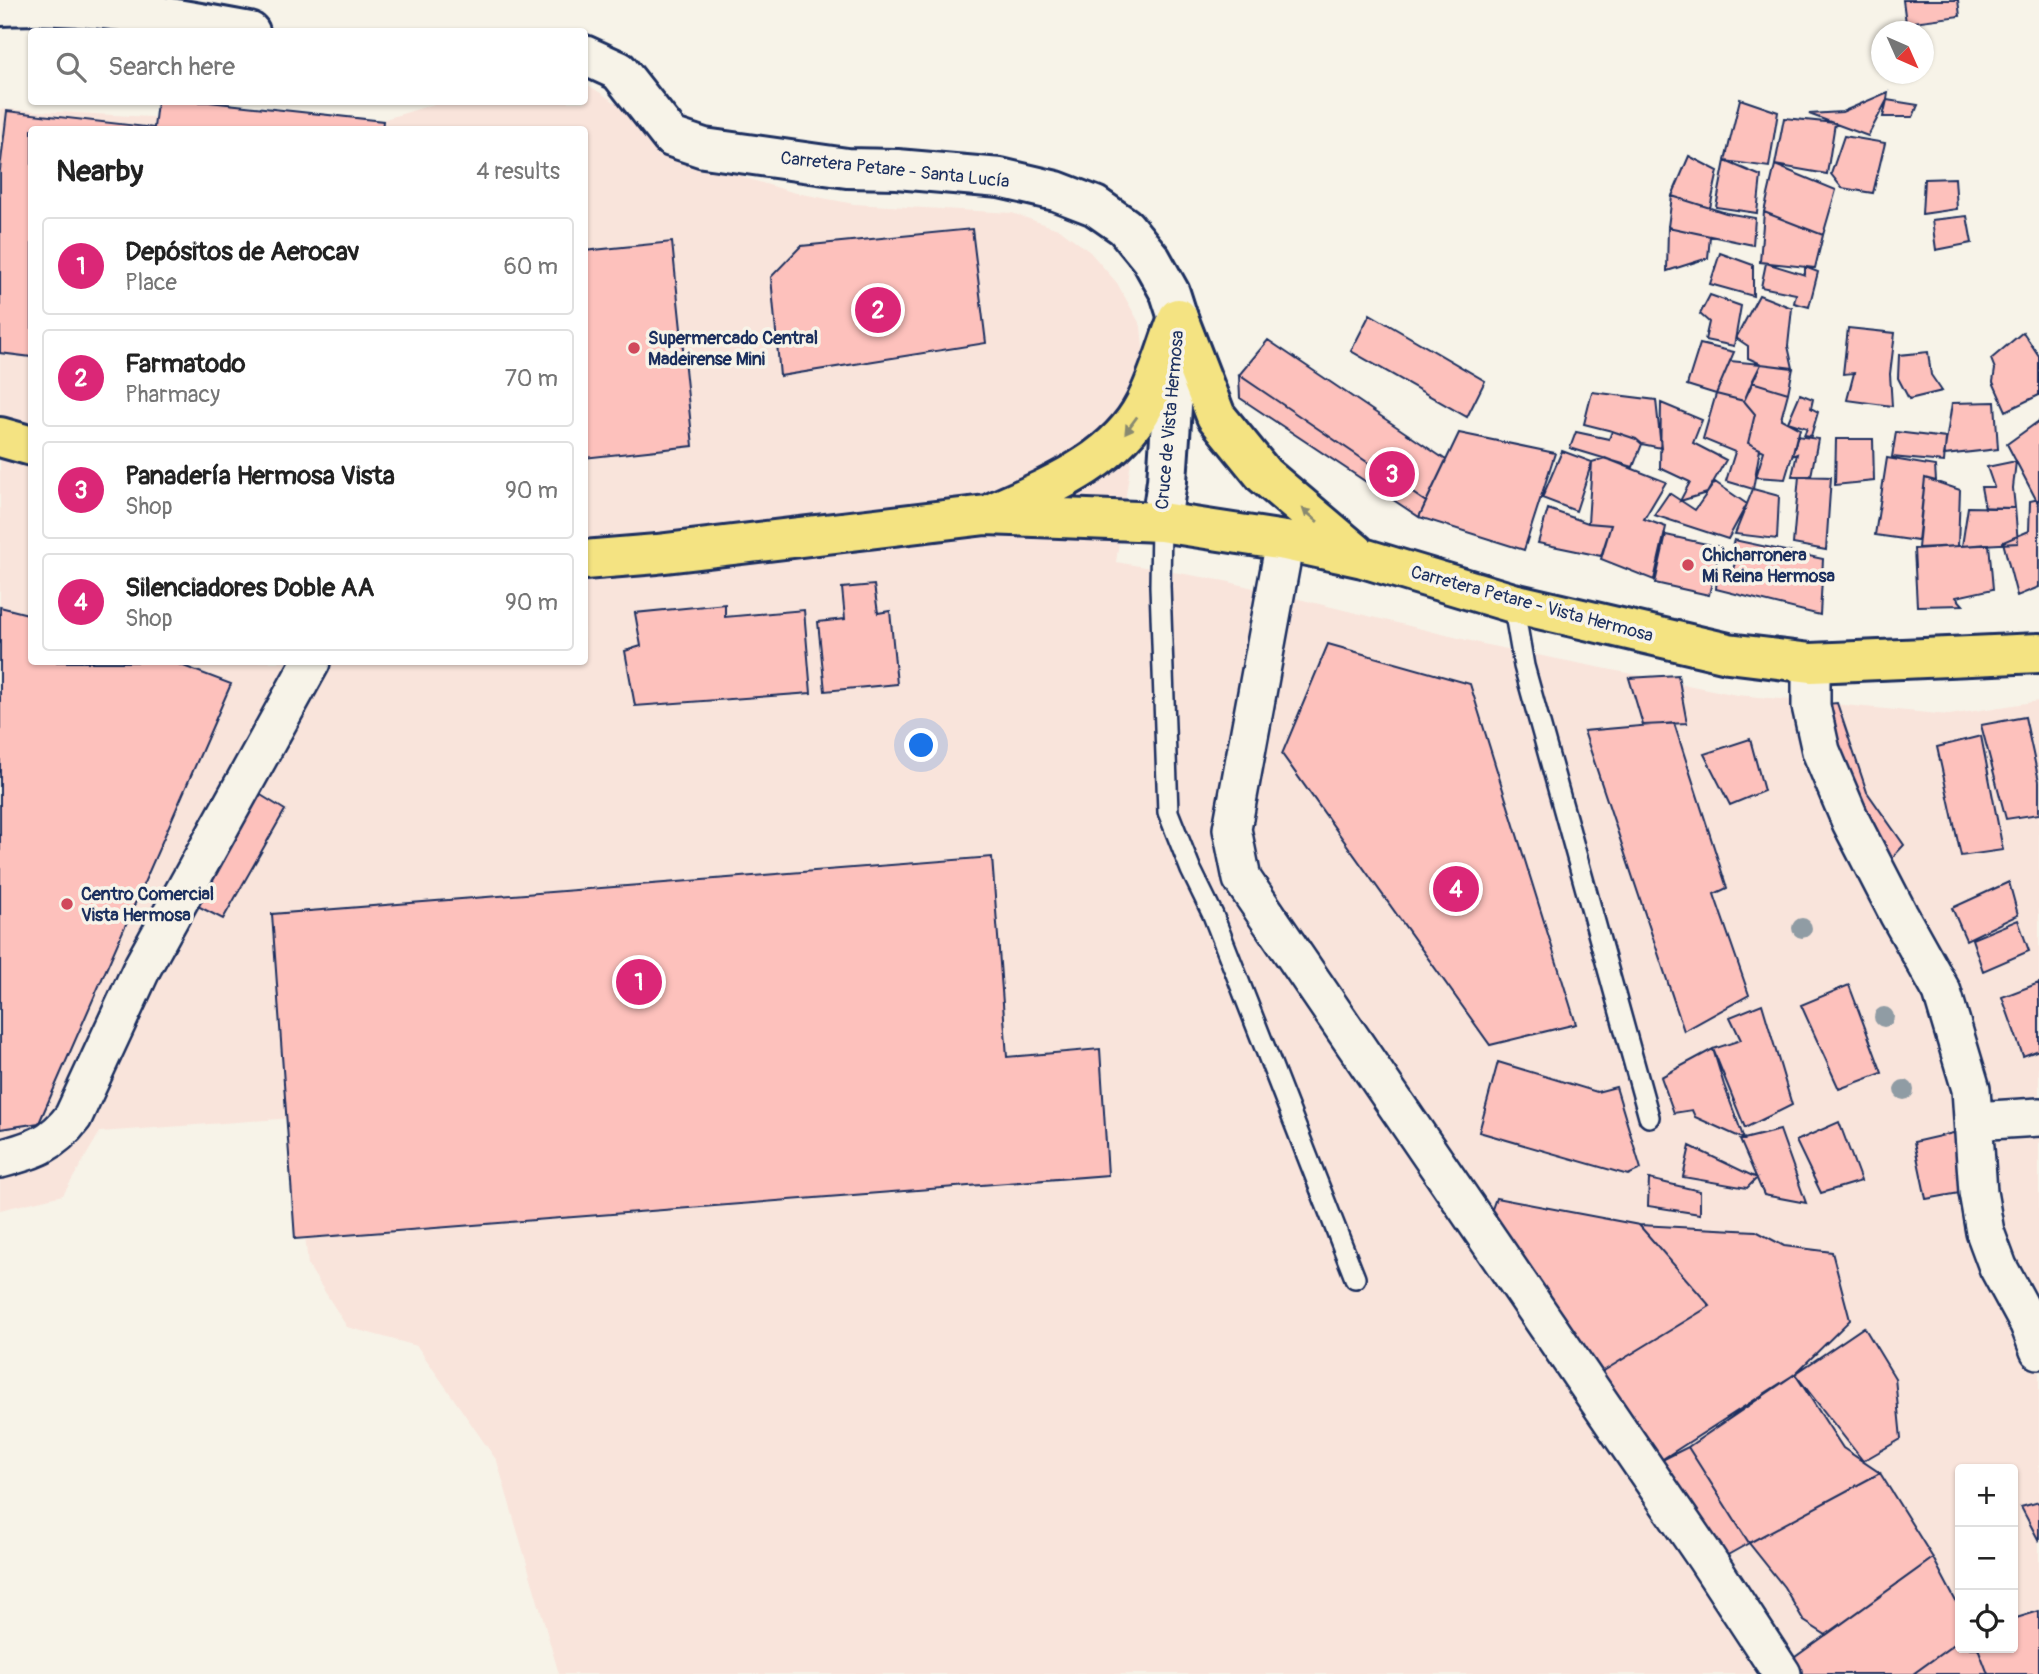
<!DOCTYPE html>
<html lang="en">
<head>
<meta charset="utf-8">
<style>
	body { margin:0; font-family:Pangolin,sans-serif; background:#f2f2f2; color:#222 }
	.controls { position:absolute; right:21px; bottom:21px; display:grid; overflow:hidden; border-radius:7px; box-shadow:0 2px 5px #0004 }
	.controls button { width:63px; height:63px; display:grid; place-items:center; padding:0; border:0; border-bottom:2px solid #e0e0e0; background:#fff; color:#222; font:35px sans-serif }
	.compass { position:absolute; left:1871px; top:21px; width:63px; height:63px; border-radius:50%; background:#fff; box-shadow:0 2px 5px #0004; rotate:135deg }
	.you { position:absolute; left:922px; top:746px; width:24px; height:24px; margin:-18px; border:5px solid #fff; border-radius:50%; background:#1a73e8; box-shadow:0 0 0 10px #1a73e833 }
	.badge { display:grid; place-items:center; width:46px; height:46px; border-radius:50%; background:#db2777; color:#fff; font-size:23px; font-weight:700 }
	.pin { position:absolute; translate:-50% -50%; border:4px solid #fff; box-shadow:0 2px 7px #0006 }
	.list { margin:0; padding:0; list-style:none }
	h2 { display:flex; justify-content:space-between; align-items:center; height:91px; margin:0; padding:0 28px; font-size:30px }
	h2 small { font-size:23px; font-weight:400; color:#767676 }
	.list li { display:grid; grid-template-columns:46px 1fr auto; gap:21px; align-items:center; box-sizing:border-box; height:98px; margin:0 14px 14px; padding:0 14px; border:2px solid #e0e0e0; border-radius:7px }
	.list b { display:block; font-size:26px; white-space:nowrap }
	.list p { margin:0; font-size:23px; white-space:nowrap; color:#767676 }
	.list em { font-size:23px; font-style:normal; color:#767676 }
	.icon { flex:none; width:38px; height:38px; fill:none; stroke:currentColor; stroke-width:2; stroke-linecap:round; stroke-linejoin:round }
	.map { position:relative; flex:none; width:2039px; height:1674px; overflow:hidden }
	.search { position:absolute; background:#fff; box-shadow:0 2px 5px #0004; left:28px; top:28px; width:560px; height:77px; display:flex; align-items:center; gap:18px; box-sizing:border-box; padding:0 24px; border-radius:7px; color:#767676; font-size:26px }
	.panel { position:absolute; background:#fff; box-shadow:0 2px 5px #0004; left:28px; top:126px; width:560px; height:539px; border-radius:7px }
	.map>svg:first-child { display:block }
	.built { fill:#f9e4db; fill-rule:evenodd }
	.building { fill:#fdc1bc; stroke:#1b2f5e; stroke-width:2 }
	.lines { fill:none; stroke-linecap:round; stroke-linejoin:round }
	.lane-casing { stroke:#1b2f5e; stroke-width:24 }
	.street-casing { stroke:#1b2f5e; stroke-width:42 }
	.secondary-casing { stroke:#1b2f5e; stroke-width:44 }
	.primary-casing { stroke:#1b2f5e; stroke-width:44 }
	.lane { stroke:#f7f3e8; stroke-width:19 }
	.street { stroke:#f7f3e8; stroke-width:37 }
	.secondary { stroke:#f7f3e8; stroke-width:38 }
	.primary { stroke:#f4e382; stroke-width:38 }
	.tree { fill:#909ca4 }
	.oneway { fill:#888970 }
	.poi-dot { fill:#d1495b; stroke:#f7f3e8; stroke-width:2.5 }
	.labels { text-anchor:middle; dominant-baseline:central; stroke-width:7; stroke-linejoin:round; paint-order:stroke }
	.street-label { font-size:18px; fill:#1b2f5e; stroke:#f7f3e8 }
	.poi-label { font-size:18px; font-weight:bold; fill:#1b2f5e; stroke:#f7f3e8; text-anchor:start }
</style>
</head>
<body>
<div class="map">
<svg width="2039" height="1674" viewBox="0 0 2039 1674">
	<rect width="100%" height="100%" fill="#f7f3e8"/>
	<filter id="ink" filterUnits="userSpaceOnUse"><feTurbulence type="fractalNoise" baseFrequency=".0143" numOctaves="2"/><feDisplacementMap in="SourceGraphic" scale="14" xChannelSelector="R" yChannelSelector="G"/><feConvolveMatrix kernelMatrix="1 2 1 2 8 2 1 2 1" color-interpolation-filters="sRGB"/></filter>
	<g filter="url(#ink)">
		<path class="built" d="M585 83 691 151 746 178 792 192 854 204 1012 213 1061 230 1090 252 1117 283 1141 326 1145 367 1116 562 1225 581 1487 645 1737 695 1949 715 2039 701V1674H559L497 1461 417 1346 347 1327 308 1265 293 1118 100 1132 63 1195 0 1210V109L356 128 441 102H584ZM32 130H584V662H32ZM1960 1469H2013V1648H1960Z"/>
		<path class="building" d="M1903 0H1958L1960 16 1906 23Z
			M1888 92 1887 100 1868 136 1809 114 1842 112Z
			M1740 99 1778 112 1769 167 1725 161Z
			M1887 100 1918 105 1913 117H1883Z
			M157 102H209L383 121 382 130H32V357L0 353V170L7 111 154 128Z
			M1784 118 1835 123 1827 174 1775 165Z
			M1844 136 1885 143 1873 193 1842 188 1831 174Z
			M1689 156 1718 171 1710 208 1672 196Z
			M1725 161 1761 176 1757 213 1716 207Z
			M1775 165 1836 190 1823 235 1764 212Z
			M1955 178 1957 209 1922 214 1924 179Z
			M1672 196 1726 213 1755 218 1753 245 1668 227Z
			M1764 212 1823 235 1815 268 1760 262Z
			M1967 216 1972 243 1936 250 1932 220Z
			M1668 227 1710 236 1708 258 1667 271Z
			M972 229 986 343 780 376 771 277 801 246Z
			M672 242 693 446 584 458V251Z
			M1720 253 1753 265V296L1710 284Z
			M1766 263 1805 275V267L1818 272 1809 307 1794 303 1796 294 1761 287Z
			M1710 295 1741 306 1734 346 1705 340 1709 322 1700 314Z
			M1759 295 1792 308 1788 346 1793 368 1761 364 1748 358V346L1736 338Z
			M1370 314 1485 381 1467 417 1351 351Z
			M1848 328 1895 333 1890 374 1892 406 1847 400 1854 373 1843 374Z
			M2023 332 2039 356V395L2006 411 1993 382 1995 369 1991 359Z
			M1268 340 1446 460 1426 502 1239 375Z
			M1700 344 1734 352 1716 394 1687 385Z
			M1928 352 1931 375 1942 391 1909 399 1898 378 1899 355Z
			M1730 361 1761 364 1744 401 1716 394Z
			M1761 364 1793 368 1788 393 1752 382Z
			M1239 375 1426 502 1419 517 1240 398Z
			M1752 382 1788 393 1781 419 1800 429 1785 479 1756 477 1764 451 1748 443 1755 414 1744 401Z
			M1592 392 1656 400 1661 448 1642 444 1636 439 1612 431 1584 424Z
			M1716 394 1744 401 1755 414 1748 443 1760 449 1753 489 1726 481 1735 452 1703 439Z
			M1800 394 1813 399 1811 408 1818 412 1811 436 1804 435 1807 428 1788 422Z
			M1995 402 1998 449 1944 455 1952 403Z
			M1661 403 1702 420 1693 443 1726 460 1707 493 1680 501 1690 482 1660 468Z
			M2039 421V505L2007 444Z
			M1612 431 1636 439 1642 444 1633 467 1570 448 1576 432 1609 439Z
			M1896 432 1946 438 1944 462 1892 457Z
			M1459 433 1555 453 1524 550 1419 517Z
			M1797 436 1818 439 1811 476H1792L1797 454 1792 456Z
			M1836 439H1873L1874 481 1835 485Z
			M1562 451 1592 462 1576 511 1542 498Z
			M1605 458 1666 482 1644 519 1666 527 1654 580 1601 559 1611 525 1588 523 1592 462Z
			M1887 458 1935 466 1936 481 1925 478 1918 541 1875 535Z
			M2016 461 2013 488 2015 508H1985L1981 487H1994L1987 467Z
			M1799 476 1831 477 1826 550 1793 544Z
			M1925 478 1960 490 1958 546 1918 548Z
			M1715 482 1747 504 1728 539 1654 515 1669 493 1695 510Z
			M1753 489 1779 496 1777 539 1735 534Z
			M2039 499V587L2017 596 2003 542 2029 531 2030 501Z
			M1968 507 2015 508 2018 543 1962 546Z
			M1548 509 1588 523 1611 525 1601 556 1538 543Z
			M1666 535 1720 547 1709 595 1655 583Z
			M1734 540 1823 559 1820 615 1716 589 1717 577 1729 581 1736 560 1729 557Z
			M1989 544 1993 589 1956 597 1963 605 1917 606 1914 549Z
			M874 585 878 613 890 611 897 684 825 691 818 622 845 619 842 588Z
			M725 604V617L804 610 811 693 635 706 625 651 641 646 635 613Z
			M0 607 32 615V662H173L231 684 39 1123 0 1129Z
			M1328 644 1470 684 1576 1024 1490 1045 1282 754Z
			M1678 675 1687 723 1643 725 1629 678Z
			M1837 703 1867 792 1904 845 1891 859 1833 749 1816 705Z
			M2025 717 2039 781V814L2006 819 1981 725Z
			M1674 723 1727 888 1714 894 1749 995 1684 1031 1584 731Z
			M1981 736 2003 850 1961 856 1937 747Z
			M1750 739 1764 791 1730 805 1704 754Z
			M251 789 285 810 223 919 188 901Z
			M992 857 1007 1057 1100 1049 1108 1175 295 1239 272 914Z
			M2009 882 2018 915 1966 940 1952 908Z
			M2018 920 2029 951 1983 971 1972 939Z
			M2039 983V1050L2023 1056 2002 997Z
			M1849 985 1882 1073 1839 1089 1801 1005Z
			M1762 1004 1792 1105 1745 1128 1713 1049 1741 1040 1730 1017Z
			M1713 1049 1724 1085 1744 1139 1695 1117 1692 1110 1674 1113 1661 1077Z
			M1498 1062 1597 1092 1616 1087 1641 1169 1628 1175 1479 1132Z
			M1839 1122 1861 1181 1821 1193 1796 1141Z
			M1780 1130 1806 1203 1764 1195 1740 1140Z
			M1962 1131 1965 1192 1926 1199 1914 1142Z
			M1690 1146 1757 1178 1747 1188 1683 1177Z
			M1649 1179 1700 1191V1214L1648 1206Z
			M1496 1198 1639 1225 1710 1306 1597 1375 1487 1223Z
			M1639 1225 1756 1231 1784 1246 1832 1252 1850 1320 1795 1374 1658 1462 1597 1375 1710 1306Z
			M1864 1327 1895 1378 1901 1439 1863 1461 1795 1374Z
			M1795 1374 1843 1448 1880 1473 1749 1543 1688 1447Z
			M1688 1447 1749 1543 1717 1561 1658 1462Z
			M1880 1473 1933 1558 1826 1635 1804 1621 1784 1587 1749 1543Z
			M2039 1502V1541L2021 1507Z
			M1933 1558 1960 1609V1640L1913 1674H1801L1791 1660Z
			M2039 1611V1674H1988L1978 1648H2013V1619Z
			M1960 1640V1648H1978L1988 1674H1913Z"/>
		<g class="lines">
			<g class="lane-casing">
				<path id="lane" d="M1161 522 1160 586 1168 812 1191 870 1213 915 1355 1278
					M1513 603 1524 666 1649 1117"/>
			</g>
			<g class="street-casing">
				<path id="street" d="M1285 541 1232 829 1242 879 1706 1558 1782 1674
					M1811 663V706L1821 751 1851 822 1899 915 1942 992 1971 1089 1978 1192 1985 1232 1998 1267 2029 1324 2039 1350
					M1974 1121 2039 1117
					M0 1159C33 1150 52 1145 73 1117L143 966 311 662"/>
			</g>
			<g class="secondary-casing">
				<path id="secondary" d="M0 6C86 2 165 16 250 32
					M584 55 619 71 671 137 704 148 847 168 897 169 1000 178 1056 191 1095 206 1125 227 1151 259 1170 293 1178 318 1167 481 1161 522"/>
			</g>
			<g class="primary-casing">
				<path id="primary" d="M1178 318 1216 416 1264 475 1356 553
					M0 437 32 446
					M994 512C1049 487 1116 461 1145 404 1159 377 1167 346 1178 318
					M584 560 657 554 986 515 1161 522 1285 541 1363 558 1513 603 1728 653 1811 663 2039 653"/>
			</g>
			<use href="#lane" class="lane"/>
			<use href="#street" class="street"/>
			<use href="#secondary" class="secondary"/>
			<use href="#primary" class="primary"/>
		</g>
		<g class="tree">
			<circle cx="1802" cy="928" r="10"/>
			<circle cx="1884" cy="1017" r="10"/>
			<circle cx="1904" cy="1090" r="10"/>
		</g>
		<defs><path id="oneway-solid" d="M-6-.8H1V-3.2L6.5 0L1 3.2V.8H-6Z" transform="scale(1.75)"/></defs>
		<g class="oneway">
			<use href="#oneway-solid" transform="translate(1131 425) rotate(126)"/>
			<use href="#oneway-solid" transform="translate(1310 515) rotate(-139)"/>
		</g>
	</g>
	<g class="poi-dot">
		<circle cx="634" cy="348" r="7"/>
		<circle cx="1688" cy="565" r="7"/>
		<circle cx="67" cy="904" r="7"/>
	</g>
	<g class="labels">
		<g class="street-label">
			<text transform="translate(895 170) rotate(6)">Carretera Petare - Santa Lucía</text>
			<text transform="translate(1170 420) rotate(-85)">Cruce de Vista Hermosa</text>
			<text transform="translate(1532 604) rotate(15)">Carretera Petare - Vista Hermosa</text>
		</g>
		<g class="poi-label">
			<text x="648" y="338">Supermercado Central<tspan x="648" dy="21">Madeirense Mini</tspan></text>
			<text x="1702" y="555">Chicharronera<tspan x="1702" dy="21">Mi Reina Hermosa</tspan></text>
			<text x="81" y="894">Centro Comercial<tspan x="81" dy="21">Vista Hermosa</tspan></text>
		</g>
	</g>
</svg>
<div class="controls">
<button>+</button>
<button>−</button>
<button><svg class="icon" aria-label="locate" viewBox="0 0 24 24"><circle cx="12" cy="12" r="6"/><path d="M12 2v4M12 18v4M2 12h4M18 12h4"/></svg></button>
</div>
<svg class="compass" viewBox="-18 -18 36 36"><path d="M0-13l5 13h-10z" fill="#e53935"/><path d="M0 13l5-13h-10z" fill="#767676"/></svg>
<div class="you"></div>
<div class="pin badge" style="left:639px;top:982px">1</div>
<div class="pin badge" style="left:878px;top:310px">2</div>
<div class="pin badge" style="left:1392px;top:474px">3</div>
<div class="pin badge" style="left:1456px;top:889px">4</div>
<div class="search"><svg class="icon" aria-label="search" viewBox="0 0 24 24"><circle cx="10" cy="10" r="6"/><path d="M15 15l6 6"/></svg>Search here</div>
<section class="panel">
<h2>Nearby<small>4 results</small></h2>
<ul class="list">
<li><span class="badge">1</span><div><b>Depósitos de Aerocav</b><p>Place</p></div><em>60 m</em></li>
<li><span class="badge">2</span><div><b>Farmatodo</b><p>Pharmacy</p></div><em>70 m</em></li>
<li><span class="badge">3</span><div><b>Panadería Hermosa Vista</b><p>Shop</p></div><em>90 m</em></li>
<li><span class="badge">4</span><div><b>Silenciadores Doble AA</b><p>Shop</p></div><em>90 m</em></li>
</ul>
</section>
</div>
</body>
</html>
